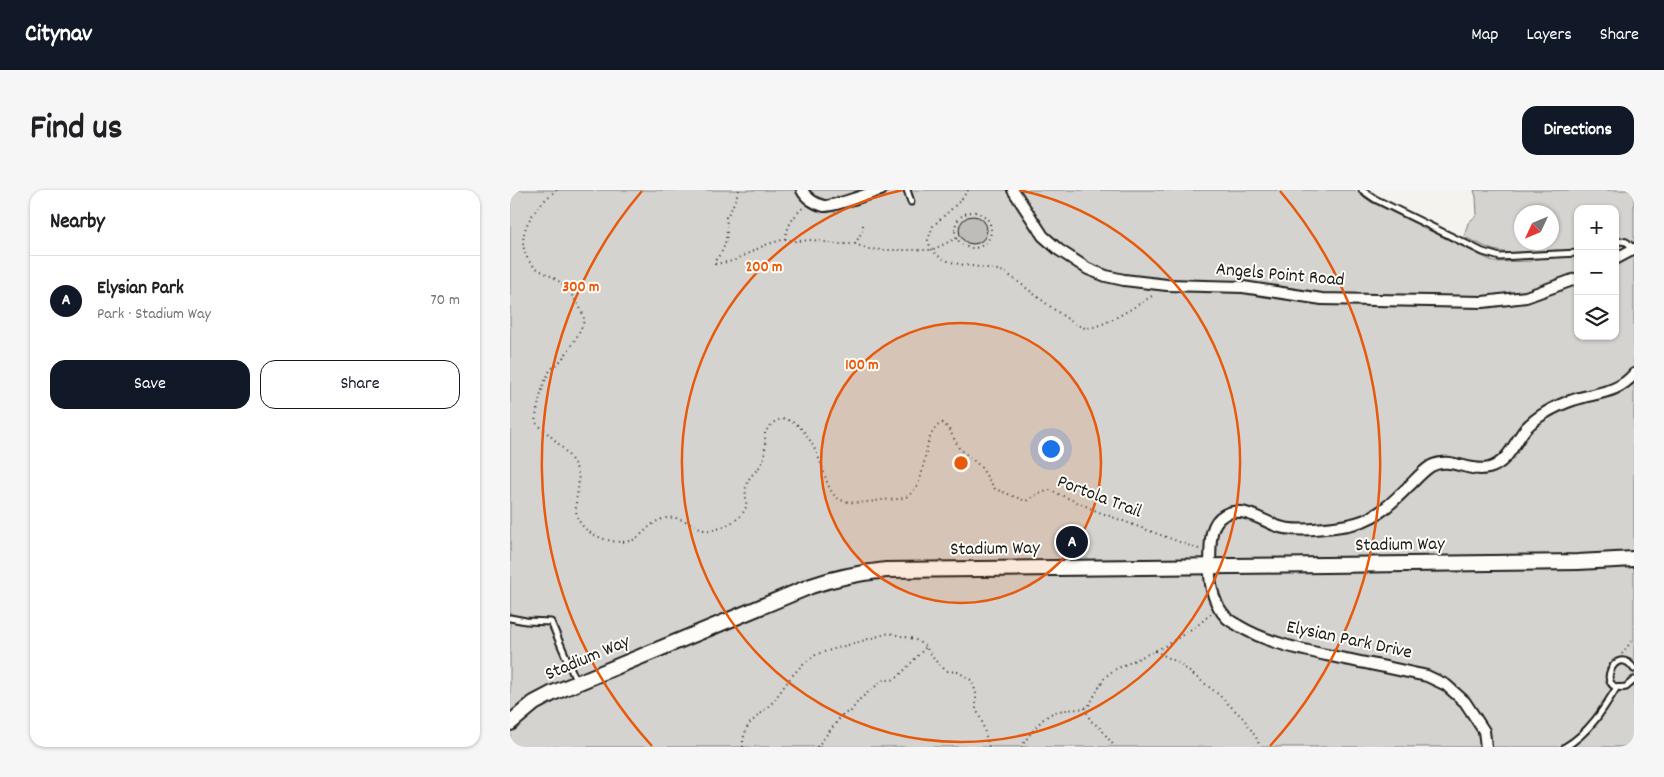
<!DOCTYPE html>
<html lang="en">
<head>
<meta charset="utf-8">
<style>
	body { margin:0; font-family:Dekko,sans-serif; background:#f6f6f6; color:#202124 }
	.controls { position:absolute; right:15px; top:15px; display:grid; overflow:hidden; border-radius:10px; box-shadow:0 1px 4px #0004 }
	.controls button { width:45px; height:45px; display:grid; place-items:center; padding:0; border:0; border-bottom:1px solid #e0e0e0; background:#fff; color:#202124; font:25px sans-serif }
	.compass { position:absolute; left:1004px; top:15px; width:45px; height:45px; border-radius:50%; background:#fff; box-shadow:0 1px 4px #0004; rotate:226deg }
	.you { position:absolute; left:540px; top:258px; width:18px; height:18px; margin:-12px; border:4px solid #fff; border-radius:50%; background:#1a73e8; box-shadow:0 0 0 8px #1a73e833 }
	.badge { display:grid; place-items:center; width:32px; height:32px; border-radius:50%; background:#111827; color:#fff; font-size:16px; font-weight:700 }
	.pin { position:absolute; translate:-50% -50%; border:2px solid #fff; box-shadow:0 1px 5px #0006 }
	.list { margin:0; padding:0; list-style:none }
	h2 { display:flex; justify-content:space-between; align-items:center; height:65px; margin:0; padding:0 20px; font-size:21px }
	h2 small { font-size:16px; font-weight:400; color:#757577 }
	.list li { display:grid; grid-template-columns:32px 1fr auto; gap:15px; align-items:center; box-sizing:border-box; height:90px; padding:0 20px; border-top:1px solid #e0e0e0 }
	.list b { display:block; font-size:19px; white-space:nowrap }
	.list p { margin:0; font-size:16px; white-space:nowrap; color:#757577 }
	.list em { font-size:16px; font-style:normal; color:#757577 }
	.actions { display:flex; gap:10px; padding:15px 20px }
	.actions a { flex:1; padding:11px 0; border:1px solid #111827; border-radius:15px; text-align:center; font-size:18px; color:#111827 }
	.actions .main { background:#111827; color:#fff }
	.icon { flex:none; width:28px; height:28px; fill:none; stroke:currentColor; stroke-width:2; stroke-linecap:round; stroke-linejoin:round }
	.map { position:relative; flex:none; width:1124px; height:557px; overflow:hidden; border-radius:15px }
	header { display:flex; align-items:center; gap:30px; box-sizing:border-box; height:70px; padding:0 25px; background:#111827; color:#fff }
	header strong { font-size:24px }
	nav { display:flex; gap:28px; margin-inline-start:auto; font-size:18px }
	.intro { display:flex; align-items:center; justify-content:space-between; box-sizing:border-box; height:120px; padding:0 30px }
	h1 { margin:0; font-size:35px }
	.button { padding:12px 22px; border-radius:15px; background:#111827; color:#fff; font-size:18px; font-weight:700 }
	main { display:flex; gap:30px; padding:0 30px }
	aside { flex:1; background:#fff; border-radius:15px; box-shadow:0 1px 4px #0004 }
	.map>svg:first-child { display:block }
	.green { fill:#d4d3cf; stroke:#787876; fill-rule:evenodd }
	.building { fill:#bebdba; stroke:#1c1c1c }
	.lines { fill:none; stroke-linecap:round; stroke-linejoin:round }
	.lane-casing { stroke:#1c1c1c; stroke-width:9 }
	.street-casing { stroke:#1c1c1c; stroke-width:14 }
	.secondary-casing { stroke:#1c1c1c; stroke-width:18 }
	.path { stroke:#1c1c1c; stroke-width:2; stroke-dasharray:1 4; stroke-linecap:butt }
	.lane { stroke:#fdfcf7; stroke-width:5 }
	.street { stroke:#fdfcf7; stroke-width:10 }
	.secondary { stroke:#fdfcf7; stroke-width:14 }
	.ring { fill:none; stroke:#e8590c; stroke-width:2.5 }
	.labels { text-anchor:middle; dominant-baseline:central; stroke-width:4; stroke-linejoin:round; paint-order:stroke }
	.street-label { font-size:19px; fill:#1c1c1c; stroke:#fdfcf7 }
	.centre { fill:#e8590c; stroke:#fdfcf7; stroke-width:2.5 }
	.ring-label { font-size:15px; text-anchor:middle; font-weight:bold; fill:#e8590c; stroke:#fdfcf7; stroke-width:4; stroke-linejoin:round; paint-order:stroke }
</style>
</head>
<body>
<header>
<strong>Citynav</strong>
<nav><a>Map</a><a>Layers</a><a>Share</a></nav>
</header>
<div class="intro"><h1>Find us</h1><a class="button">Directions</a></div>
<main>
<aside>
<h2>Nearby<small></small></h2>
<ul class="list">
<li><span class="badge">A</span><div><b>Elysian Park</b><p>Park · Stadium Way</p></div><em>70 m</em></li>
</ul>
<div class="actions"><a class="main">Save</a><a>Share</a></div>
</aside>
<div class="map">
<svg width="1124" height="557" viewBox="0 0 1124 557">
	<rect width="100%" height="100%" fill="#f4f3ee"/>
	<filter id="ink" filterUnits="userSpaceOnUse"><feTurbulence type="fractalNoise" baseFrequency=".02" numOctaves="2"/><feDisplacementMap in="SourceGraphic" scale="10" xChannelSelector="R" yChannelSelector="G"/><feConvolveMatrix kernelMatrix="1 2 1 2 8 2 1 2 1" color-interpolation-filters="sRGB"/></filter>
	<g filter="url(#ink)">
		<path class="green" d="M0 0H844L861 12 984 72 1020 71 1048 60 999 63 983 60 954 47 958 33 967 25 966 7 964 0H1124V557H0ZM1068 19H1105V146H1068ZM1012 22H1042V52H1012Z"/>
		<path class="building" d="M449 40a14 14 0 1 1 28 0a14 14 0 1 1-28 0Z"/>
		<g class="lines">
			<g class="lane-casing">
				<path id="lane" d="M397 0 401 12
					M852 0 865 9 973 62 990 67 1068 63
					M1105 52C1115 50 1118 51 1123 60
					M0 428 16 431 41 432 67 493
					M1124 479C1106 451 1083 503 1116 497L1124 490
					M1055 557C1079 543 1093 520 1107 497"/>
			</g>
			<g class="street-casing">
				<path id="street" d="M292 0C296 8 305 14 314 16 323 17 360 3 371 0
					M503 0 533 46 549 60 578 79 596 86 614 90 657 95 733 97 812 109 973 112 1016 107 1068 88
					M1105 69 1124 59
					M976 557 974 541 955 512 936 495 917 486C889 480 862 474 835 469 799 461 761 455 729 436 725 433 719 431 716 427 702 412 699 392 700 372 701 356 698 334 714 325 731 315 751 330 767 336 784 343 819 338 838 335 868 329 879 315 900 295 907 288 913 281 921 276 940 266 959 283 979 278 998 273 1005 251 1016 238 1021 233 1028 227 1035 223 1043 218 1054 213 1063 210 1087 202 1107 204 1124 184"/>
			</g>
			<g class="secondary-casing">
				<path id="secondary" d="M0 533 24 513 43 503 301 396C327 387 349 383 376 380L1068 372 1124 369"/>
			</g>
			<path class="path" d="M47 0C26 15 2 44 19 71 26 81 38 83 47 90 56 96 61 104 67 113 70 117 74 125 74 130 73 138 57 164 51 170 47 175 41 178 38 184 31 199 28 215 25 232 39 245 57 259 66 277 76 299 53 321 78 341 90 350 116 357 128 347 136 341 142 332 152 329 167 325 175 331 188 337 190 338 192 340 195 340 208 342 232 330 236 317 237 309 234 301 237 294 239 286 246 282 250 276 257 266 255 253 255 242 258 239 262 233 266 231 288 221 305 257 311 274 316 286 318 307 334 311 346 314 360 312 372 310 380 309 391 310 398 306 421 291 409 241 433 233L439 239 449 258 470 276 485 299 516 311 528 304 540 300 589 322 691 360
				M229 0 221 20 216 27C218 39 217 53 211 63 208 68 205 68 205 74L223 71 255 55 275 49 285 51 303 50 326 54H345L358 59 374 60H422L447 48
				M458 0 450 11 423 36 418 50C419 53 420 58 423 61 438 79 473 74 494 82 511 92 562 137 576 138 594 138 629 114 645 104
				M445 40a18 18 0 1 1 36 0a18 18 0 1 1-36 0Z
				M275 49C278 35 283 26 295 16
				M345 54 353 40V34
				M645 461 667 472 708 504 734 529 747 549 750 557
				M1112 464 1124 448
				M575 518 580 530 590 538 605 557
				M233 557V549L238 535 263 512 281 487 294 473 307 464 379 443 404 449 415 456 429 475 437 481 448 482 461 490 466 502V519L472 532 479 557
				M307 557 333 524 341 521 349 510 373 490H382L388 487 416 457
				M511 557C520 544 533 524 549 521 559 519 568 520 578 517L595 487 604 480 657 455 689 434 702 423"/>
			<use href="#lane" class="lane"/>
			<use href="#street" class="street"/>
			<use href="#secondary" class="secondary"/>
		</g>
	</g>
	<circle cx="451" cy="273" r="140" fill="#e8590c" fill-opacity=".12"/>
	<g class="ring">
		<circle cx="451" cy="273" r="140"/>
		<path d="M509 0A279 279 0 1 1 393 0"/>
		<path d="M142 556A419 419 0 0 1 132 1M770 1A419 419 0 0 1 760 556"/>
	</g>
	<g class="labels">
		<g class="street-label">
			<text transform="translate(770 86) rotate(5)">Angels Point Road</text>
			<text transform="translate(589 308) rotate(21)">Portola Trail</text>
			<text transform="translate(890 356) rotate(-1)">Stadium Way</text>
			<text transform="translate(485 360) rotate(-1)">Stadium Way</text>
			<text transform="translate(839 451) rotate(12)">Elysian Park Drive</text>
			<text transform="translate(78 469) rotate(-23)">Stadium Way</text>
		</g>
	</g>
	<circle cx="451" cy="273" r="8" class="centre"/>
	<g class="ring-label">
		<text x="254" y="81">200 m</text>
		<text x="71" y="101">300 m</text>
		<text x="352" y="179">100 m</text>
	</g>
</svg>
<div class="controls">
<button>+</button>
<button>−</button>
<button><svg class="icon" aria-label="layers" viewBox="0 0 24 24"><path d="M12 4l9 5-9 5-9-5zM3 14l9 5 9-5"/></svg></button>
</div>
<svg class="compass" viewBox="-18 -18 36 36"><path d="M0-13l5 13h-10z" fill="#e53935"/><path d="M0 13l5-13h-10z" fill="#757577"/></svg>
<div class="you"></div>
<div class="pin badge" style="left:562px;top:352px">A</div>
</div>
</main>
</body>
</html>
